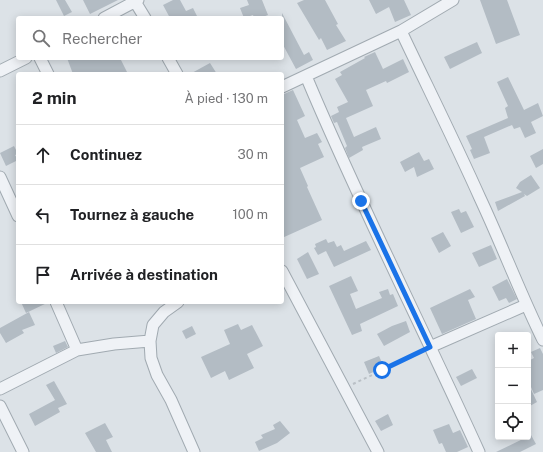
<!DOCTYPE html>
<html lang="fr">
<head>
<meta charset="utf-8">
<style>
	body { margin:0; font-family:"Public Sans",sans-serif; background:#f2f2f2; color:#202124 }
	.controls { position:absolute; right:12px; bottom:12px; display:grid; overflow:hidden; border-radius:4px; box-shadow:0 2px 10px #0003 }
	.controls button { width:36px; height:36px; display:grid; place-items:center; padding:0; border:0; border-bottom:1px solid #e0e0e0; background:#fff; color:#202124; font:20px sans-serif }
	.stop { position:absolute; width:12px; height:12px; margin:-9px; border:3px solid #1a73e8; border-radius:50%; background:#fff }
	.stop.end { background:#1a73e8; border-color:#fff; box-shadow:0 1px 4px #0008 }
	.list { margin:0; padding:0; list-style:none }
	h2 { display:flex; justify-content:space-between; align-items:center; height:52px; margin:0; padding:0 16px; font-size:17px }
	h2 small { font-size:13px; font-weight:400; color:#757577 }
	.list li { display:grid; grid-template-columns:26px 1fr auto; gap:12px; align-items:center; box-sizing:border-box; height:60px; padding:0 16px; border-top:1px solid #e0e0e0 }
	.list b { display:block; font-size:15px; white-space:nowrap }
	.list em { font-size:13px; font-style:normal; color:#757577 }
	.icon { flex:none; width:22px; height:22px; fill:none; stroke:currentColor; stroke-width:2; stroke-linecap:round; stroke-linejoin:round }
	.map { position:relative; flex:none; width:543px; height:452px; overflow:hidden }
	.search { position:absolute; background:#fff; box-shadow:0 2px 10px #0003; left:16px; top:16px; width:268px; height:44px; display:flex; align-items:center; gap:10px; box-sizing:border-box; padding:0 14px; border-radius:4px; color:#757577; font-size:15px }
	.panel { position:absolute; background:#fff; box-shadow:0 2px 10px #0003; left:16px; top:72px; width:268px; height:232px; border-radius:4px }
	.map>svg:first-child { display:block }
	.building { fill:#b3bcc4 }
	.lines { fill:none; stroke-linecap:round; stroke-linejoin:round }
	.minor-casing { stroke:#a1aab1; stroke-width:13 }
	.path { stroke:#bac0c6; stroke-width:2; stroke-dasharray:3 3; stroke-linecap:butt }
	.minor { stroke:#eff2f6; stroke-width:11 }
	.route { stroke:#1a73e8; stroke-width:5 }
</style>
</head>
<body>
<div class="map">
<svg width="543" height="452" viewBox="0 0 543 452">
	<rect width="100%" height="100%" fill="#dce2e7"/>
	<path class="building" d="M56 0H65L72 12 64 16Z
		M83 0H118L90 14Z
		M173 0H180L186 11 193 8 198 18H170L163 5Z
		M247 0H262L268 15 260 18H254L253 15 244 18 240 8 249 5Z
		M304 0H325L338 24 336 25 346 41 327 50 321 38 319 40 297 3Z
		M369 0H404L411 15 395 22 389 7 376 14Z
		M480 0H507L520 35 496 44Z
		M282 13 304 55 309 52 313 60 296 69 282 43Z
		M477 42 482 53 450 69 444 57Z
		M375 52 383 69 403 59 409 72 387 83 386 81 366 90 373 106 346 118 354 137 376 127 381 139 362 147 363 150 349 158 345 148 347 146 337 122 334 123 331 116 339 112 337 107 348 102 335 79 342 75 340 72 365 58 364 57Z
		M67 58H120L128 74H73Z
		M210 63 217 74H190Z
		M508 77 524 110 538 103 543 116 531 122 536 133 525 138 520 127 514 129 512 125 484 137 490 153 474 159 470 150 472 149 466 136 508 118 505 108 508 106 497 82Z
		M293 90 305 116 297 120 305 138 317 133 322 142 318 144 324 157 300 168 308 186 307 187 322 220 282 238V95Z
		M14 146 18 154 15 155 18 160 6 166 0 153Z
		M543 149V164L536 168 530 156Z
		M419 152 424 161 429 159 434 169 417 177 414 167 405 172 400 162Z
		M531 175 540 188 527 196 524 194 525 196 498 211 495 202 522 192 516 188 520 182Z
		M459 209 461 213 466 211 474 227 461 233 451 212Z
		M443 232 451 246 439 253 431 238Z
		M326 239 328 243 334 241 337 247 341 245 344 251 366 241 371 250 334 267 326 251 318 255 314 248 316 247 315 244Z
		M491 245 497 259 479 267 472 253Z
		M308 252 319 274 307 279 297 259Z
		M351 276 358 291 350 294 356 309 382 298 379 292 388 289 390 295 393 294 398 306 360 324 362 331 352 335 329 286Z
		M507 279 517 299 509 303 506 298 499 301 492 287Z
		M470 289 475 297 468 300 476 319 442 334 430 308Z
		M21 302H49L26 313Z
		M29 312 35 325 22 330 24 333 6 343 0 333V328Z
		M406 321 410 332 384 346 377 334 392 326Z
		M238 324 241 330 252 325 263 346 247 354 254 368 229 380 225 371 211 378 201 357 230 344 224 330Z
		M192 326 196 334 186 339 182 331Z
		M65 341 68 347 56 353 53 346Z
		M540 348 543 354V390L534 394 528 380V361L534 358 531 352Z
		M379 356 384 367 369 374 364 362Z
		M472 369 477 378 461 386 456 377Z
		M54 381 67 404 58 408 60 412 35 426 29 414 55 400 46 385Z
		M528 383 537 402 528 407Z
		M388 414 393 425 381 431 375 421Z
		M280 421 290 433 277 443 259 451 255 442 263 438 261 435 275 429 273 425Z
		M105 423 113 437 106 440 112 452H96L85 433Z
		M449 424 453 433 460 430 468 447 457 452H446L442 443 439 444 433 430Z
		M531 435 536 444 520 452H496Z"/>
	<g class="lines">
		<g class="minor-casing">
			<path id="minor" d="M134 0 145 18
				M104 18 138 0
				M401 31C427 86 455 142 480 198 502 245 520 293 543 340
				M40 58 48 74
				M168 58 177 74
				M0 71 26 58
				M306 76C359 203 422 326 479 452
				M282 87 401 31 453 0
				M0 177 18 216
				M282 271 378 452
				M56 302 77 350
				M178 302 164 312 153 325 150 341 151 358 157 375 171 400 194 452
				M430 347 526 305
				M0 389 77 350 114 344 150 341
				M0 406 23 452"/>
		</g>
		<path class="path" d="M353 384 421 352"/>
		<use href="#minor" class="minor"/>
	</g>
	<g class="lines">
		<path class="route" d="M361 201 430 347 382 370"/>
	</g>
</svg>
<div class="controls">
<button>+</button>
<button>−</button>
<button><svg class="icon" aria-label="locate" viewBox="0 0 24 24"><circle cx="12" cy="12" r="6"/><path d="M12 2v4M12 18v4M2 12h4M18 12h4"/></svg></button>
</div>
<div class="stop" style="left:382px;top:370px"></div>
<div class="stop end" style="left:361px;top:201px"></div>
<div class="search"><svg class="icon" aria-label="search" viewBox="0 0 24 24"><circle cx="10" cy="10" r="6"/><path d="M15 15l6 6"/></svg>Rechercher</div>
<section class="panel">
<h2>2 min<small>À pied · 130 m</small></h2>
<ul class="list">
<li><svg class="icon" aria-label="ahead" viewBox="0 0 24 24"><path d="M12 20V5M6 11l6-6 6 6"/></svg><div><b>Continuez</b></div><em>30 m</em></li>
<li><svg class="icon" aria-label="left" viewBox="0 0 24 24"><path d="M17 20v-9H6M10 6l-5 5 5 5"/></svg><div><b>Tournez à gauche</b></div><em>100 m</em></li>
<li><svg class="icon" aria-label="arrive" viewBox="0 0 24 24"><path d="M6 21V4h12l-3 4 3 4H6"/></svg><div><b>Arrivée à destination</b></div></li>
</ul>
</section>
</div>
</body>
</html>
